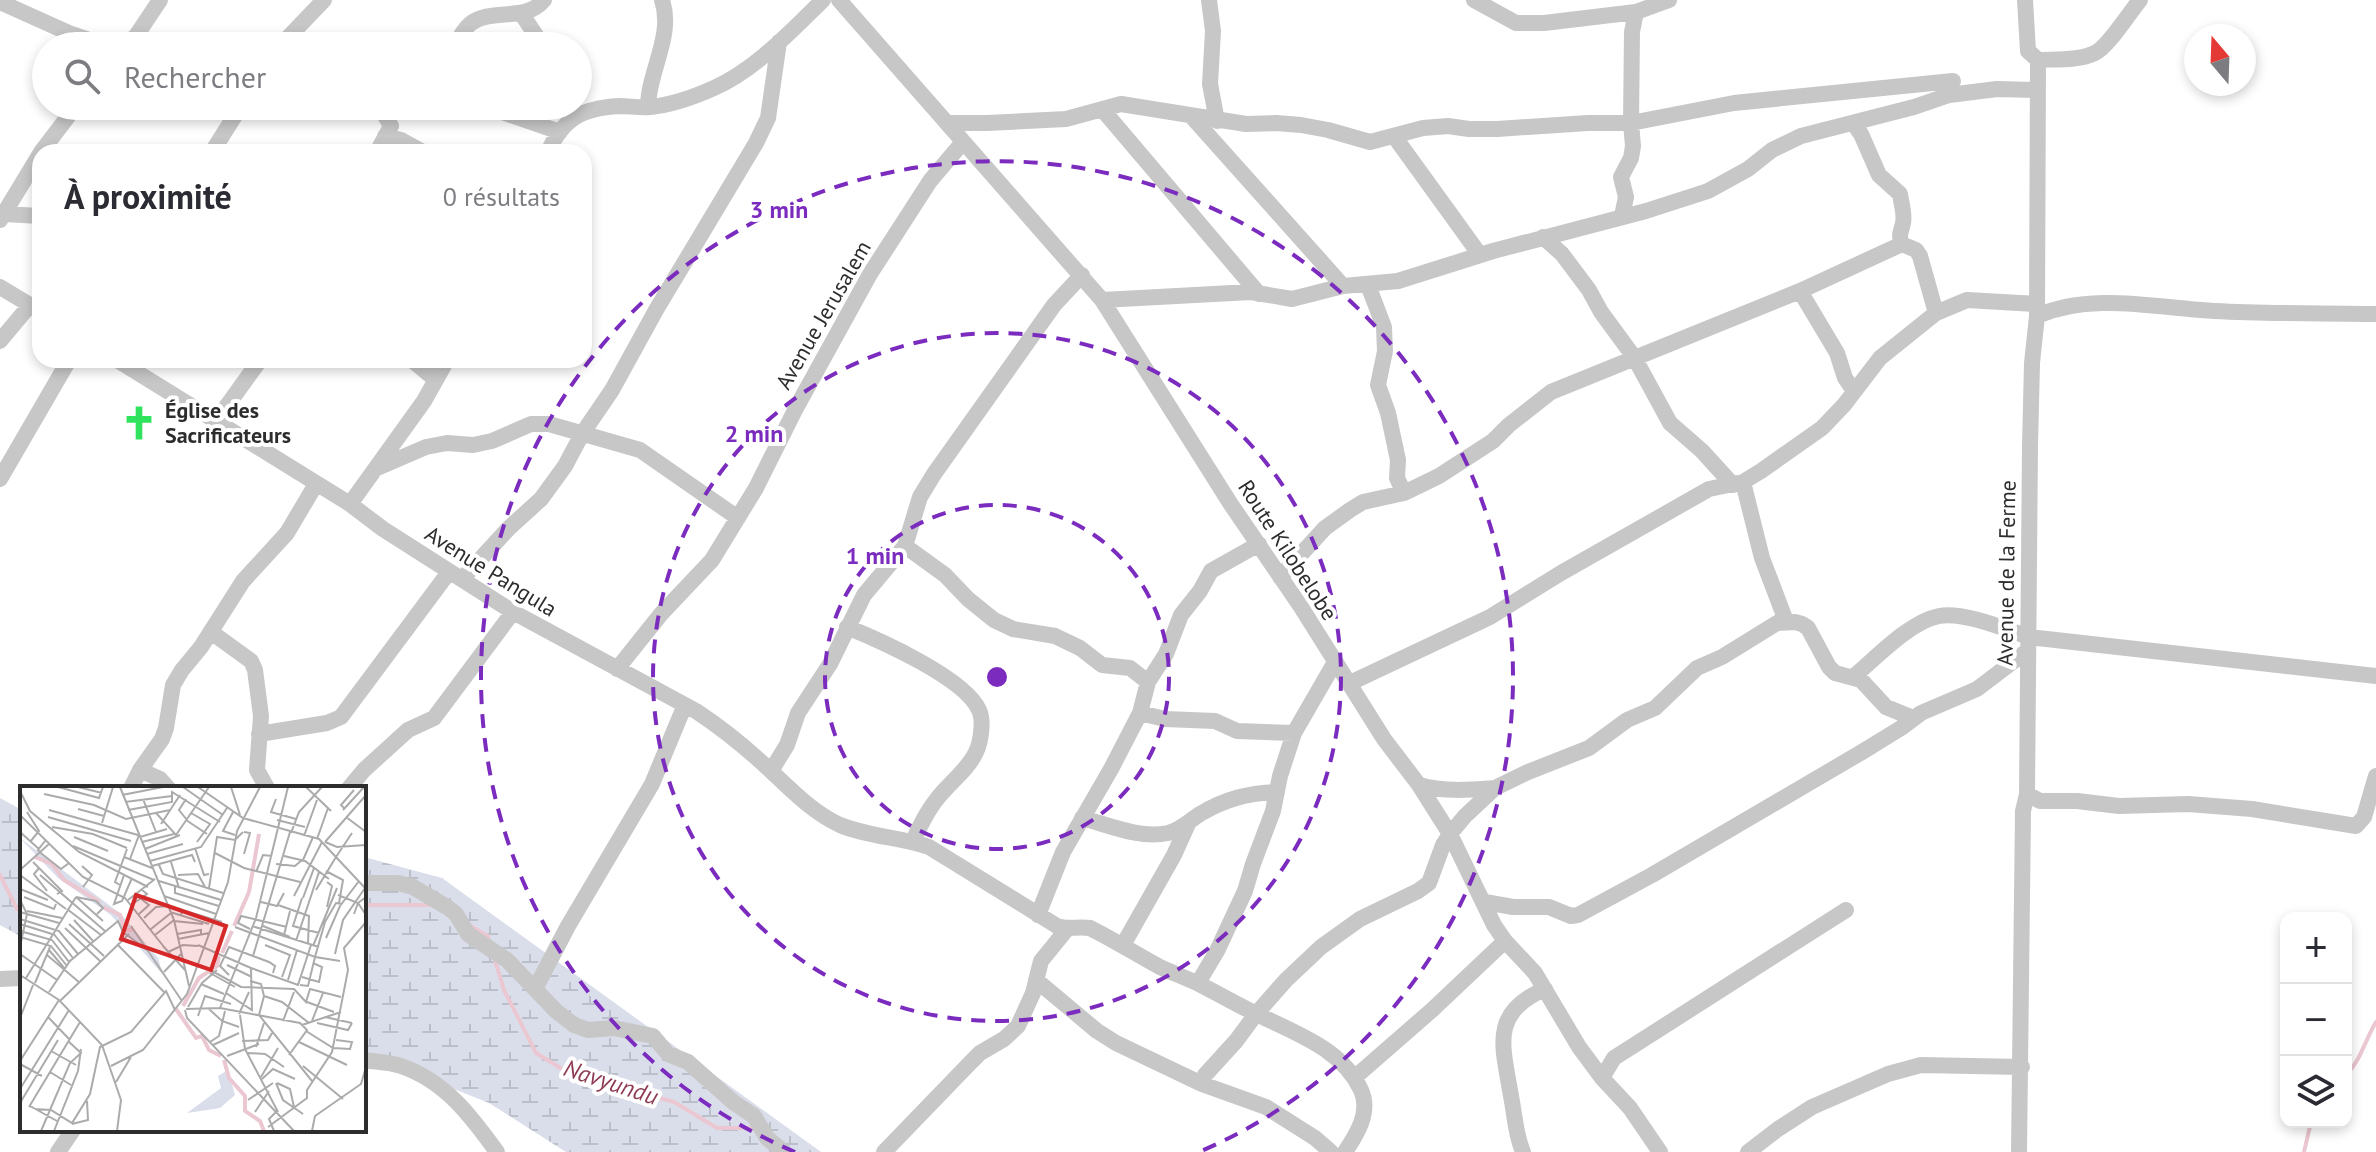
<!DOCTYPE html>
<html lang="fr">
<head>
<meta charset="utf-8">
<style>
	body { margin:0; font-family:"PT Sans",sans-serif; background:#f2f2f3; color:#2b2b33 }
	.controls { position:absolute; right:24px; bottom:24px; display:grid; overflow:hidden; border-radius:16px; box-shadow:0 4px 12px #0003 }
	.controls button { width:72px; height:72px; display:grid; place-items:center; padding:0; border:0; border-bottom:2px solid #e1e1e2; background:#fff; color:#2b2b33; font:40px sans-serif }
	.compass { position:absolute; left:2184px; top:24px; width:72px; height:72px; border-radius:50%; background:#fff; box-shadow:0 4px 12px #0003; rotate:341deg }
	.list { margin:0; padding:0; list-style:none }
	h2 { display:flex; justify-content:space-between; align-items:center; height:104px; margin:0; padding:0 32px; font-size:34px }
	h2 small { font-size:26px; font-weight:400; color:#7c7c81 }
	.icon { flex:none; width:44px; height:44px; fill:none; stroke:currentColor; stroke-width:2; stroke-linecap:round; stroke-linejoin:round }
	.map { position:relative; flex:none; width:2376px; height:1152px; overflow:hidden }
	.search { position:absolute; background:#fff; box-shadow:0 4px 12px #0003; left:32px; top:32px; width:560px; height:88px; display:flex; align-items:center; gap:20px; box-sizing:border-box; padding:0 28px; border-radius:44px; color:#7c7c81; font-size:30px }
	.panel { position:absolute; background:#fff; box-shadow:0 4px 12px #0003; left:32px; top:144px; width:560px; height:224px; border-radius:24px }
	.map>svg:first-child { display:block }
	.wetland { fill:url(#wetland-marsh) }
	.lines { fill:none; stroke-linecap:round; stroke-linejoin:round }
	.stream { stroke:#ebc7d1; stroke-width:4 }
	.minor { stroke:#c7c7c7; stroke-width:16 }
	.ring { fill:none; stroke:#7b2cbf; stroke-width:4; stroke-dasharray:14 10 }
	.labels { text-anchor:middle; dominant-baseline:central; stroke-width:8; stroke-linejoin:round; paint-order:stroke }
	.street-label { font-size:22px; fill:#2d2d2d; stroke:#fff }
	.poi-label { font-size:22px; font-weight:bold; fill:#2d2d2d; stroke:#fff; text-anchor:start }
	.water-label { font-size:24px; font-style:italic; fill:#8e3c54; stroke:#fff }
	.inset-river { fill:none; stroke:#ebc7d1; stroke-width:4 }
	.inset-road { fill:none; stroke:#ababab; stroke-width:2 }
	.view { fill:#d62828; fill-opacity:0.15; stroke:#d62828; stroke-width:4 }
	.inset-edge { fill:none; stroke:#2d2d2d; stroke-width:4 }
	.centre { fill:#7b2cbf; stroke:#fff; stroke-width:4 }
	.ring-label { font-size:24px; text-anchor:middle; font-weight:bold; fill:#7b2cbf; stroke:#fff; stroke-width:8; stroke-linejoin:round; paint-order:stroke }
</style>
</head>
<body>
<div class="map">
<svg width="2376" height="1152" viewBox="0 0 2376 1152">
	<defs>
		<pattern id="wetland-marsh" width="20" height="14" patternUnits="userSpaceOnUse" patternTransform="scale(2)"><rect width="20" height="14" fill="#dadeeb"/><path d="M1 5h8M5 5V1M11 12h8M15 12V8" fill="none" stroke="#bbbfca"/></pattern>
	</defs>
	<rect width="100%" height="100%" fill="#fff"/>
	<path class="wetland" d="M0 798 22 810V937L0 925Z
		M364 857 442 878 821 1152H566L489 1103 364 1053Z"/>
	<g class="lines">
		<path class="stream" d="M0 875 17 909H22
			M364 905H430
			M469 925 488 936 489 941
			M494 957 504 990 536 1053 567 1072 674 1102 717 1128H754
			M2346 1075C2361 1060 2365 1040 2376 1022
			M2304 1152 2311 1122"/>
		<path class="minor" d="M839 0 1102 300 1230 503 1301 607 1384 739 1419 785 1450 834 1494 925 1505 941 1535 973 1579 1047 1602 1078 1630 1108 1660 1152
			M1209 0 1213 31 1210 84 1217 121
			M1474 0 1516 23H1544L1636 12 1669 0
			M0 2 69 33 107 46
			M521 13 543 46
			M123 46 136 36 160 0
			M128 46 180 42 220 46
			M280 46 324 0
			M455 46C459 38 463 30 470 24 492 7 525 23 544 0
			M2038 60C2056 59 2078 61 2095 53 2108 47 2129 13 2140 0
			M371 106 384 114 391 126 377 152
			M485 106 560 132
			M648 107C648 72 674 36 662 0
			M1102 109 1259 294
			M1192 117 1343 286
			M947 123H987L1066 119 1121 104 1246 124 1276 123 1301 125 1328 130 1370 142 1423 128 1448 126 1469 129H1497L1588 123H1631L1734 103 1953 81
			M1853 123 1861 134 1879 175 1900 194C1901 202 1905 215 1903 223 1901 233 1898 234 1902 244L1916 250 1920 256 1936 313
			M385 136 401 140 423 152
			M1394 136 1480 255
			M41 152 76 106
			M212 152 241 106
			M548 152C563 118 583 108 619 106 629 106 640 108 650 107 671 105 694 97 714 88 756 69 790 32 823 0
			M4 214 40 216
			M1622 216 1626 197 1621 177 1631 158 1633 146 1631 123 1632 32 1636 12
			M0 220 40 154
			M1543 237 1562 254 1589 290 1601 312 1634 357 1670 423 1702 451 1733 485
			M1368 285 1384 327 1385 351 1378 385 1388 413 1398 460 1397 478 1404 493
			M0 287 40 311
			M1800 291 1902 244
			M1102 300 1251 292 1292 299 1343 286 1398 281 1493 251 1646 211 1708 191 1748 169 1772 150 1801 136 1914 107 1949 95 1997 89 2037 90
			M2037 316C2092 292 2156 308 2215 311 2268 314 2322 313 2376 314
			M0 341 30 305
			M117 360 350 504 383 529 513 612 696 711C723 729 749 750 772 772 793 792 814 813 840 825 869 837 900 837 929 847L1057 926C1068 930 1078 926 1090 928 1114 940 1136 954 1160 967 1173 973 1186 978 1199 984 1219 994 1239 1006 1259 1015 1297 1034 1342 1049 1361 1090 1371 1112 1357 1134 1345 1152
			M412 360 436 380
			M216 421 260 360
			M375 469 426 447 447 443 473 445 492 441 531 424H549L640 450 738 518
			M0 479 69 360
			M1743 482 1762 558 1786 621
			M350 504 424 401 447 360
			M905 546 945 575 968 599 994 620 1013 629 1055 636 1080 648 1102 665 1130 668 1148 682
			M1280 577 1325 528 1350 510 1363 502 1404 493 1439 476 1493 441 1509 425 1551 392 1800 291 1837 353 1845 378 1854 391
			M462 579 509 528 541 499 565 466 582 434 612 390 656 310 756 143 768 118 779 42
			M847 627C879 640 965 678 979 710 984 720 981 742 976 752 968 770 949 783 937 799 927 811 920 826 913 841
			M211 632 251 661 255 670 261 716 257 770 267 788
			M617 669 661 614 712 560 756 488 795 410 870 274 930 181 963 142
			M1853 677C1876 658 1909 622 1939 616 1963 611 2005 629 2029 637L2376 676
			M1350 683 1490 617 1561 573 1709 489 1743 482 1761 471 1822 428 1844 405 1880 358 1936 313 1967 300 2036 304
			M1140 713 1165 719 1215 721 1237 731 1294 733
			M259 734 327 723 341 717 449 572
			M140 770 160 779 168 788
			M771 771 787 745 798 713 830 664 864 595 905 546 920 497 934 474 1054 305 1082 275
			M1419 785C1445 792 1468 790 1495 788
			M131 788 140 770 162 739 166 728 173 685 182 670 201 647 243 581 287 533 316 484
			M349 788 364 770 408 730 434 718 513 612
			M2027 794 2040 801H2077L2119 806 2188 804 2252 809 2356 826 2364 817 2376 776
			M1082 818C1109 825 1139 839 1168 833 1181 830 1189 821 1200 814 1225 799 1248 793 1277 792
			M364 883H398L413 887 447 907 456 914 468 934 507 960 556 1011 574 1025 588 1030 614 1028 653 1036 668 1054 688 1062 733 1102 754 1116 767 1138 784 1152
			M1485 902 1513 907H1549L1571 916 1578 915 1652 875 1862 752 1901 728 1921 713 1977 689 2027 651
			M1038 915 1063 852 1111 769 1140 713 1148 682 1166 654 1181 615 1200 591 1211 571 1259 544
			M1123 945 1174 855 1188 824
			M0 979 22 978
			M1036 980 1097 1031 1116 1043 1202 1084 1266 1107 1315 1138 1331 1152
			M1198 983 1217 951 1245 891 1253 864 1273 811 1280 776 1294 733 1335 662
			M535 989 568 926 652 784 684 707
			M364 1060C376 1062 389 1062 401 1066 445 1081 471 1116 497 1152
			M1354 1078 1432 1010 1505 941
			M1602 1078 1614 1058 1846 910
			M1202 1084 1205 1075 1236 1041 1256 1014 1286 980 1321 947 1360 919 1418 891 1429 883 1443 845 1450 834 1465 816 1495 788 1528 772 1589 748 1627 720 1655 708 1697 668 1722 657 1777 623 1795 622 1802 624 1808 628 1829 667 1835 673 1861 680 1886 707 1913 718
			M58 1152 73 1130
			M884 1152 970 1063 980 1053 1004 1039 1018 1026 1033 993 1041 961 1067 929
			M1523 1152C1515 1133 1515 1116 1511 1096 1503 1047 1489 1013 1545 989
			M1748 1152 1778 1129 1812 1107 1888 1074 1921 1065 2022 1067
			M2019 1152 2023 811 2027 794 2030 446 2032 363 2037 316 2038 60 2028 51 2025 0"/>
	</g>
	<g class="ring">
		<circle cx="997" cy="677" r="172"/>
		<circle cx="997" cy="677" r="344"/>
		<path d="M795 1152A516 516 0 1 1 1199 1152"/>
	</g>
	<defs>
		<g id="church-bare" transform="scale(2.76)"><path d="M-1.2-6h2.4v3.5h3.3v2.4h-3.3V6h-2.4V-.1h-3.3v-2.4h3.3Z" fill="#30e35c" stroke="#fff" stroke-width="2.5" paint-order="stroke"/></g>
	</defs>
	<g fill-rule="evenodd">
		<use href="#church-bare" x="139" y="423"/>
	</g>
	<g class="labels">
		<g class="street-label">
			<text transform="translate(823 315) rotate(-60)">Avenue Jerusalem</text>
			<text transform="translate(1288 550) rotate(57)">Route Kilobelobe</text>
			<text transform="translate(491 571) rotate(32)">Avenue Pangula</text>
			<text transform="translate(2006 573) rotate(-89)">Avenue de la Ferme</text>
		</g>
		<g class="poi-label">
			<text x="165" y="410">Église des<tspan x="165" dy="25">Sacrificateurs</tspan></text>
		</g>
		<g class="water-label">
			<text transform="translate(611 1082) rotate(18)">Navyundu</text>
		</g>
	</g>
	<g transform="translate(20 786)">
		<rect width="346" height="346" fill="#fff"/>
		<path d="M0 52 101 128 138 172 143 189 91 129 38 92ZM208 284 215 309 200 322 167 327 201 302 198 290Z" fill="#dadeeb"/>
		<path class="inset-river" d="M15 71 32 78 44 94 80 116M229 106 239 48M83 121 100 129 105 144H113M214 140 229 106M202 167 212 145M163 220 179 192 197 180 199 170M156 223 176 252 182 250 189 264 201 270M204 274 209 292 225 310V325L240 335 244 345"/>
		<path class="inset-road" d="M38 1 79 12 83 1M58 1 82 7M100 1 154 134 169 200M163 1 203 29M178 1 223 32 299 53 346 103M211 1 220 29M286 1 311 25M0 5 10 25 59 66 128 101M24 8 74 19 106 33 150 24M102 9 143 1M123 13 136 46M166 13 159 24 167 34M256 13 251 26 276 33M105 16 152 10M58 23 84 30M325 23 321 19 334 4M29 24 118 49M108 24 152 16V6L200 36M323 24 344 1M7 26 19 45 10 56M213 26 203 45 215 49M136 27 156 49 189 1M171 27 190 38 177 56M0 29 63 91 105 112 152 171M28 31 111 55M326 31 346 46M166 34 187 48M257 34 285 41M82 37 93 1M141 38 160 9M32 41 73 48 107 62M0 46 19 63M224 46 230 47 224 68M271 47 279 26 302 1M284 50 297 14M54 51 88 65M120 51 147 43M297 53 308 22M25 55 18 64 22 68 41 83 49 77M122 56 154 48M305 56 346 9M305 56 317 61 346 59M53 60 134 94M175 62 184 89 189 88M125 63 160 49M195 67 224 82 280 96M127 68 163 58M264 70 285 75 309 93M104 71 132 82M316 71 332 47M110 73 119 49M283 74 293 51M130 75 181 61 207 22M13 76 42 105 37 108M151 76 159 102M256 78 275 80 282 74M139 79 143 88 203 107M62 80 72 89 63 101M132 80 172 69 175 76M19 82 14 88 27 105M0 84 29 58M306 85 323 94 319 117M236 86 243 69 252 70M0 89 46 123M20 89 85 145M104 89 94 118 102 115 112 92M158 89 178 88 185 101M139 95 201 114M100 99 95 96 107 63M155 100V107L199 120M189 102 197 51 215 54 223 46M0 103 28 114M296 104 316 71M116 109 129 119 119 128M318 109 338 117 334 128M144 110 196 128M274 110 302 56M4 111 34 123 36 118M56 111 76 115 83 122 77 128M56 111 83 135M346 111 338 117 346 129M282 112 273 140 299 147M283 112 294 82M0 114 7 128 0 161M108 114 135 93M241 116 257 120 264 107M111 119 127 108 122 104M258 119 289 130 288 158M307 121 312 100 307 96M47 123 81 149M162 124 202 136M7 125 42 132M0 126 39 137M150 126 189 138M124 132 136 121 148 120 162 124 161 130M0 133 39 145 58 168M54 134 73 155M154 135 183 138M0 138 32 148M49 138 84 170M111 140 162 215M232 140 299 161M243 140 270 151M215 141 295 171 305 136 316 117 322 118M45 142 80 175M131 143 151 127M230 143 218 137 221 130 267 141M0 145 32 154 49 176M33 147 53 172M157 148 181 144V148M135 149 154 134M264 149 270 125M0 151 31 160 47 180M306 152 320 120 339 95M158 153 189 147M276 155 299 86M97 158 144 206M178 159 231 182 232 224 206 207M245 159 270 169 262 191M143 160 165 184M293 160 317 102M29 164 45 183M148 166 163 159 178 160M0 168 37 194M315 168 323 134 345 102M27 169 60 197M233 170 270 46M207 179 232 191M231 182 278 199 291 159M192 185 221 201 274 203 286 216 290 203 321 211M144 186 162 167M190 187 215 201M0 189 39 214 82 259 101 314 97 345M209 189 200 180 209 161 249 176 255 180 253 187M282 191 299 196 302 181 293 177M6 192 56 111M268 194 277 164M230 195 241 198 244 210 239 229M15 197 30 161M181 198 204 208M280 199 288 200 295 171 320 175M29 206 50 175 98 135 103 146 127 164M244 210 262 216 289 237M40 215 109 148M287 216 314 226M168 221 182 197 197 184M200 222 236 132 268 1M166 223 200 222 280 237 287 244 269 269M189 223 202 235 219 241M165 224 167 232 274 345M219 228 229 206M220 229 225 263 258 326M239 229 292 295M178 230 185 210 211 218M28 231 50 254M305 231 332 237M0 232 13 199M263 235 274 206M292 235 303 207M297 237 328 244 332 237M282 239 321 226M286 245 313 262 330 263 332 256 316 254M222 255 248 254 252 247M190 256 199 250 205 225M279 256 327 279M193 259 219 247M236 261 244 237M31 265 56 279M228 267 245 268 264 281M207 270 239 258M0 275 39 214M0 278 22 290M91 280 123 264 167 208 208 96 217 45 240 1M283 280 323 313M30 286 51 299M241 291 258 262M242 293 253 283 275 293M96 296 111 271M256 297 263 314 283 328M257 297 270 303 274 321M0 303 49 224M228 314 253 297M0 317 38 254M10 320 37 335M9 321 60 236M15 323 31 324 52 337 70 308 80 261 111 246 146 205 155 224M235 326 249 305M52 338 68 334 67 315M248 341 287 312V304L312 266 328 184 324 162 346 136M21 345 50 277 61 267 48 255M34 345 58 285 61 263M254 345 249 333 257 325M292 345 295 330 341 298 346 281"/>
		<path class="view" d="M116 109 206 140 191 184 101 153Z"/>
		<rect width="346" height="346" class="inset-edge"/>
	</g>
	<circle cx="997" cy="677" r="12" class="centre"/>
	<g class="ring-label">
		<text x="779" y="218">3 min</text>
		<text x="754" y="442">2 min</text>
		<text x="875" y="564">1 min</text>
	</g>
</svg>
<div class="controls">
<button>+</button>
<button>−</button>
<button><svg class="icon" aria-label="layers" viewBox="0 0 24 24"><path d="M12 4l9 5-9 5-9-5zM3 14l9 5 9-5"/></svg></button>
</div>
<svg class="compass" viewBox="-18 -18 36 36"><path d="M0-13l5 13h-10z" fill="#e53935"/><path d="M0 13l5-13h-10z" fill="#7c7c81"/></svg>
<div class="search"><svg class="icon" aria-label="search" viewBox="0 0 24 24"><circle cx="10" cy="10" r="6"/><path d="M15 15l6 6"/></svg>Rechercher</div>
<section class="panel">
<h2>À proximité<small>0 résultats</small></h2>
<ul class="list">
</ul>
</section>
</div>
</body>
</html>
